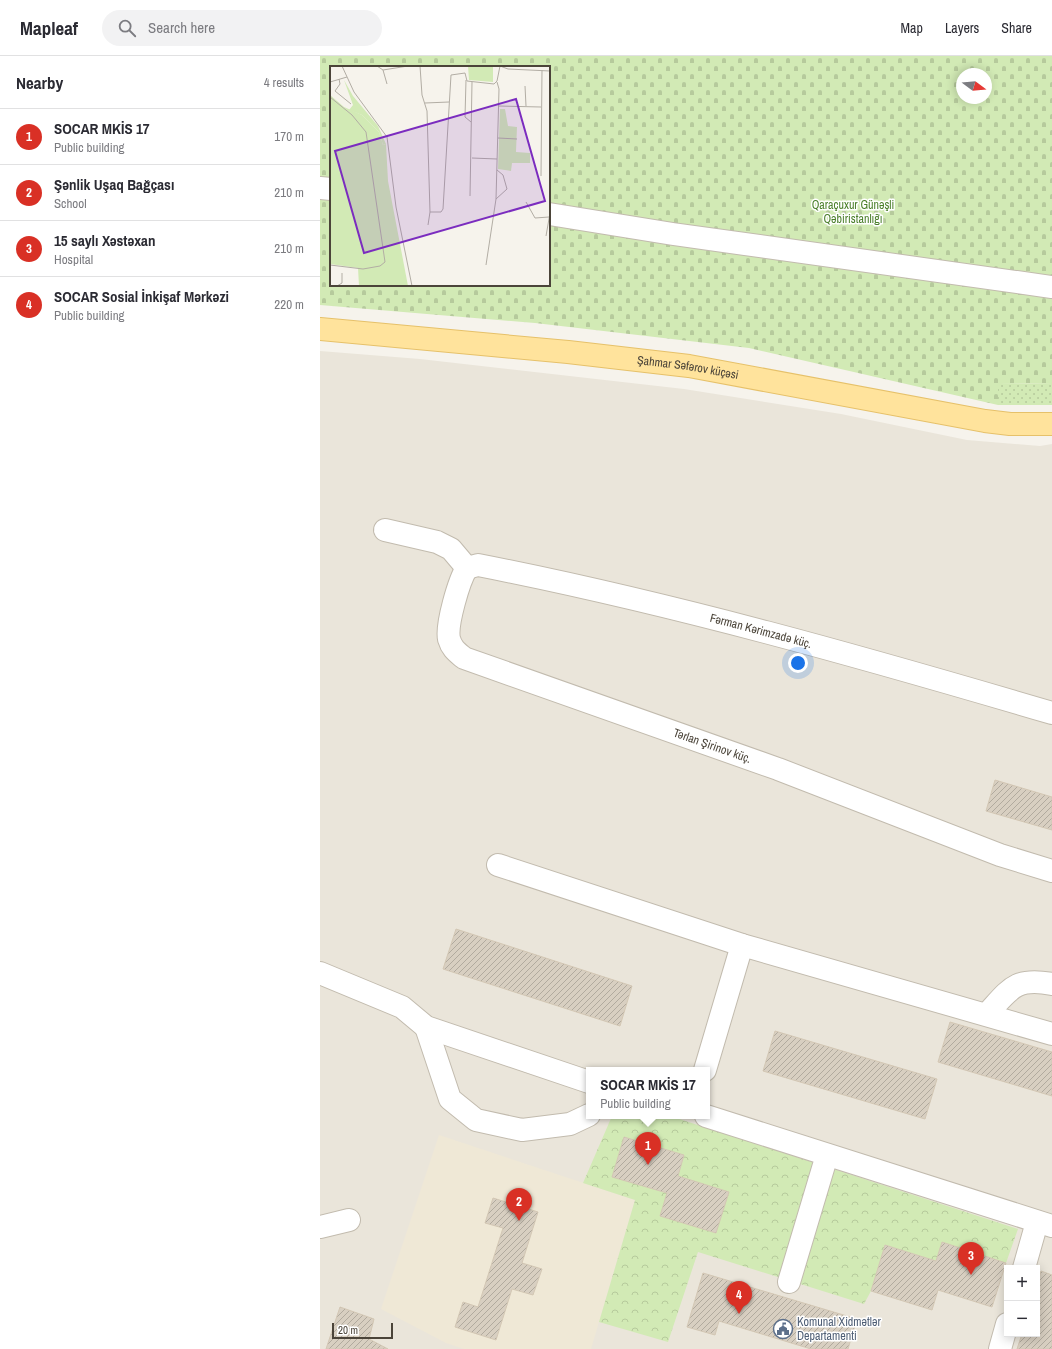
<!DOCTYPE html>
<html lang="en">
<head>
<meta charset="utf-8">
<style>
	body { margin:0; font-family:"Archivo Narrow",sans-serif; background:#f2f2f3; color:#2b2b33 }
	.controls { position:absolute; right:12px; bottom:12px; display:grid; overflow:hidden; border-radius:0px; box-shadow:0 2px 10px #0003 }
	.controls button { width:36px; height:36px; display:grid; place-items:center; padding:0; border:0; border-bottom:1px solid #e1e1e2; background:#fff; color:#2b2b33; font:20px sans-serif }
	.compass { position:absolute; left:636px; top:12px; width:36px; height:36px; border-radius:50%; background:#fff; box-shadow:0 2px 10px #0003; rotate:106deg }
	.scale { position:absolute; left:12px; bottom:10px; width:61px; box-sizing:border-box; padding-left:4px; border:2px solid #4b4439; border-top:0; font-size:11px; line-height:14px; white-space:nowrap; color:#4b4439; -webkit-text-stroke:3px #fff; paint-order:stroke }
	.you { position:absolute; left:478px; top:607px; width:14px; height:14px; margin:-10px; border:3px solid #fff; border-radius:50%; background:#1a73e8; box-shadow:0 0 0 6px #1a73e833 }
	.badge { display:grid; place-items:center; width:26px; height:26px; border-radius:50%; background:#d93025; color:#fff; font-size:13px; font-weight:700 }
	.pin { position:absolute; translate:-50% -33px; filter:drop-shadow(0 1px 2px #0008) }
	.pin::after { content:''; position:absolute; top:21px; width:14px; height:12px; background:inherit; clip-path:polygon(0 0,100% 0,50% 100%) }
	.popup { position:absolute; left:266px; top:1011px; width:124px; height:52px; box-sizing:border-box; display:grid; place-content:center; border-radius:0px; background:#fff; filter:drop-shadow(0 1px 3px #0005); font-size:13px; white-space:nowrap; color:#7c7c81 }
	.popup b { font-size:15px; color:#2b2b33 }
	.popup::after { content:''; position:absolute; left:50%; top:100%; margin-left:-8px; border:8px solid transparent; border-top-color:#fff }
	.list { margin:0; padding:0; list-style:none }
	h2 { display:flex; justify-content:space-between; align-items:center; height:52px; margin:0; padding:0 16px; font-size:17px }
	h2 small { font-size:13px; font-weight:400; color:#7c7c81 }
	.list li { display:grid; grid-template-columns:26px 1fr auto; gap:12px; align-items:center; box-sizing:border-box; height:56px; padding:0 16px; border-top:1px solid #e1e1e2 }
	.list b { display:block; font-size:15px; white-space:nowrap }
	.list p { margin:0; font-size:13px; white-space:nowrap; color:#7c7c81 }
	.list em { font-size:13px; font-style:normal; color:#7c7c81 }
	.icon { flex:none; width:22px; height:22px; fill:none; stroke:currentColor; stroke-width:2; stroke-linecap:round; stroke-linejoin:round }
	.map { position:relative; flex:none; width:732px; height:1293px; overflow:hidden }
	header { display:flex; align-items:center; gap:24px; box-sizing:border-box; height:56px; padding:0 20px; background:#fff; border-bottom:1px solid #e1e1e2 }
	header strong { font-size:19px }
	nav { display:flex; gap:22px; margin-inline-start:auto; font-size:14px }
	.search { width:280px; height:36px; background:#f2f2f3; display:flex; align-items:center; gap:10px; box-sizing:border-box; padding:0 14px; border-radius:22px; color:#7c7c81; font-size:15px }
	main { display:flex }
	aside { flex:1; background:#fff }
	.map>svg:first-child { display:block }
	.residential { fill:#eae5da; fill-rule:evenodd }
	.education { fill:#efe8d6 }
	.grass { fill:url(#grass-dots) }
	.forest { fill:url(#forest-crowns) }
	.cemetery { fill:url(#cemetery-stones); fill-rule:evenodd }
	.building { fill:url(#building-hatch); stroke:#d3c7b4 }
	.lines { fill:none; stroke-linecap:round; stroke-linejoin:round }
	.minor-casing { stroke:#c2bbae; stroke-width:24 }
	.major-casing { stroke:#e6c16a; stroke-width:24 }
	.minor { stroke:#fff; stroke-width:22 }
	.major { stroke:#ffe39c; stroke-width:22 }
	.labels { text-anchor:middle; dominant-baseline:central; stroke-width:3; stroke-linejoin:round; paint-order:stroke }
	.park-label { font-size:12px; fill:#4a7f2a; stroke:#fff }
	.street-label { font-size:12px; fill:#4b4439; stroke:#fff }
	.service-label { font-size:12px; fill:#4e5e75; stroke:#fff; text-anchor:start }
	.inset-road { fill:none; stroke:#b2ada4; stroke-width:1 }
	.view { fill:#7b2cbf; fill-opacity:0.15; stroke:#7b2cbf; stroke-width:2 }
	.inset-edge { fill:none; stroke:#4b4439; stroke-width:2 }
</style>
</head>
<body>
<header>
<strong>Mapleaf</strong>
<div class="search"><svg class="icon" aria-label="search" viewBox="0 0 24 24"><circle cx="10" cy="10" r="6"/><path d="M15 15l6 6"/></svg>Search here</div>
<nav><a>Map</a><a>Layers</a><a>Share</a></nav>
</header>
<main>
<aside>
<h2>Nearby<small>4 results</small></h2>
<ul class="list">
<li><span class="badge">1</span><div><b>SOCAR MKİS 17</b><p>Public building</p></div><em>170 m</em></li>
<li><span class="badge">2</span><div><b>Şənlik Uşaq Bağçası</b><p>School</p></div><em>210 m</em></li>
<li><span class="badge">3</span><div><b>15 saylı Xəstəxan</b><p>Hospital</p></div><em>210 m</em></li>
<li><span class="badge">4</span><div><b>SOCAR Sosial İnkişaf Mərkəzi</b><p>Public building</p></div><em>220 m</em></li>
</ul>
</aside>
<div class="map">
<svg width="732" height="1293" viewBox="0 0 732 1293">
	<defs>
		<pattern id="grass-dots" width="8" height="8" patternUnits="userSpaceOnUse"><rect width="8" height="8" fill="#d2eab5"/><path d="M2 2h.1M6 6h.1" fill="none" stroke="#b6ca9c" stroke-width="1.8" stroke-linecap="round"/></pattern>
		<pattern id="forest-crowns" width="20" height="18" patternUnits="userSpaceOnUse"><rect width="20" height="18" fill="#d2eab5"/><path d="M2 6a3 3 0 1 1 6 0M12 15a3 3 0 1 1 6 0" fill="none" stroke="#b6ca9c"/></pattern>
		<pattern id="cemetery-stones" width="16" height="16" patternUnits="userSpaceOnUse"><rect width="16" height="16" fill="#d2eab5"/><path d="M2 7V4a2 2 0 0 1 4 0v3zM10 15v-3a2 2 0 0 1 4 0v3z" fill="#b6ca9c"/></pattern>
		<pattern id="building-hatch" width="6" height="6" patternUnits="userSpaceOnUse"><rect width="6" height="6" fill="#d8cfc1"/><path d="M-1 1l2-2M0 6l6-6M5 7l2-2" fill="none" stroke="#b1aa9e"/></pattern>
	</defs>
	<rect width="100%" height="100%" fill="#f6f3ec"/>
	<path class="residential" d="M0 295 100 303 364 333 521 358 647 384 720 390 732 388V1293H0ZM269 1014H387V1060H269ZM687 1212H717V1278H687Z"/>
	<path class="education" d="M119 1079 315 1144 271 1293H144L126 1287 61 1253Z"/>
	<path class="grass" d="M732 327V349H678V328Z"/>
	<path class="forest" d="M292 1060H350L698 1173 686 1207 623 1187 616 1205 565 1189 551 1235 544 1248 378 1196 348 1286 279 1266 315 1144 263 1127Z"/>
	<path class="cemetery" d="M0 0H732V327L678 328V349L429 292 215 267 0 249ZM11 11H229V229H11ZM642 18H666V42H642Z"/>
	<path class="building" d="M675 724 732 741V774L666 755Z
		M136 873 312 930 300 970 123 913Z
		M630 966 732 996V1040L618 1006Z
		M455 975 617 1023 605 1063 443 1015Z
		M304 1081 364 1099 358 1120 409 1136 396 1177 340 1160 347 1137 292 1121Z
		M173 1142 218 1156 202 1207 222 1213 213 1239 192 1233 176 1284 135 1271 143 1246 158 1251 183 1172 165 1167Z
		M622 1186 686 1207 672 1251 618 1234 612 1254 551 1235 565 1189 616 1205Z
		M721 1215 732 1219V1293H697L702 1278H717V1229Z
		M383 1217 537 1263 528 1293H491L399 1265 395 1279 367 1271Z
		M20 1251 54 1263 49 1283 68 1293H6Z"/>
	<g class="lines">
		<g class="minor-casing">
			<g id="minor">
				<path d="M0 132 11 133"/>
				<path d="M229 158 353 178 732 231"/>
				<path d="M65 474 117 486 131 493 147 512"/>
				<path id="s1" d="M147 512C139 524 126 569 129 583 132 593 137 596 144 602L458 713 680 799 732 815"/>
				<path id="s2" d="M147 512 158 509C352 547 542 601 732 657"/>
				<path d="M178 809 422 889 732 978"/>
				<path d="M0 917 82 951 106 971 269 1026"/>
				<path d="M667 958C690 933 695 921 732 928"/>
				<path d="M106 971 130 1043 156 1064 202 1074 250 1068 269 1059"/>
				<path d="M385 1014 422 889"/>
				<path d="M386 1060 732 1170"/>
				<path d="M0 1171 29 1164"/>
				<path d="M704 1212 717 1166"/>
				<path d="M469 1226 507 1099"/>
				<path d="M680 1293 687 1268"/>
			</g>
		</g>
		<g class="major-casing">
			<g id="major">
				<path id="s3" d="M0 273 248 296 369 310 665 365 690 368H732"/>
			</g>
		</g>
		<use href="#minor" class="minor"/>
		<use href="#major" class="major"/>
	</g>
	<defs>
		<g id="civic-ring" transform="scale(1)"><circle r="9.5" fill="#fff" stroke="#5c6f8a" stroke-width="1.5"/><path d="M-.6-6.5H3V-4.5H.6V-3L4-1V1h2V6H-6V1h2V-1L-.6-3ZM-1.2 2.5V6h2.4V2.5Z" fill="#5c6f8a"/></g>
	</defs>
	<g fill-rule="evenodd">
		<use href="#civic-ring" x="463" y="1273"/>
	</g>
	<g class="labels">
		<g class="park-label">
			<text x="533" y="149">Qaraçuxur Günəşli<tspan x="533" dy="14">Qəbiristanlığı</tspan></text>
		</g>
		<g class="street-label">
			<text stroke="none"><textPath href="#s3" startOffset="370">Şahmar Səfərov küçəsi</textPath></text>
			<text stroke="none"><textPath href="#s2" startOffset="302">Fərman Kərimzadə küç.</textPath></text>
			<text stroke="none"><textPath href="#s1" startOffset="362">Tərlan Şirinov küç.</textPath></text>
		</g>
		<g class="service-label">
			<text x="477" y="1266">Komunal Xidmətlər<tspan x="477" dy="14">Departamenti</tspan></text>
		</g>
	</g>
	<g transform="translate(10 10)">
		<rect width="220" height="220" fill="#f6f3ec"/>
		<path d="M14 14 23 30 48 60 56 78 53 79 49 66 32 49 19 44 23 39Z" fill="#d2eab5"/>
		<path d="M138 0H163V16L139 14ZM170 43H175L178 60 187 61 186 86 200 87V97H182L181 105 168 103Z" fill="#d2eab5"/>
		<path d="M0 29 14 41 32 49 49 66 53 79 56 78 58 115 78 220H29L28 202 0 198Z" fill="#d2eab5"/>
		<path class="inset-road" d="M12 0 24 26 57 71 66 141 82 220M47 0 53 4 78 0M90 0 92 29 97 45 100 146M170 0 178 3 220 5M53 4 57 18M9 13 10 18 5 25 21 38M136 14 135 51 141 56M0 16 17 11M195 20 196 40M0 31 22 49 36 66 55 196 50 200 33 203 0 199M95 37 119 36M168 40 211 41M168 72 187 73M142 92 167 93M211 110 212 4M140 130 142 16M166 133 177 123 173 109 167 104M196 136 205 152 219 151M100 146H111L113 143 121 9 135 7 137 15 164 18 167 15 170 0M0 154V193M98 159 100 146M216 170 220 147M156 199 166 133 169 23 167 16M7 220 12 217V207"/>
		<path class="view" d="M186 33 215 135 34 187 5 85Z"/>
		<rect width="220" height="220" class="inset-edge"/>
	</g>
</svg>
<div class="controls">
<button>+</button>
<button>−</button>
</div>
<svg class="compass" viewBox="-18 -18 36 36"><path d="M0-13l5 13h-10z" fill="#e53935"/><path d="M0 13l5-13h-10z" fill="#7c7c81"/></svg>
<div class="scale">20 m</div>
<div class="you"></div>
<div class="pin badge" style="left:328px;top:1109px">1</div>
<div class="popup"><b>SOCAR MKİS 17</b>Public building</div>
<div class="pin badge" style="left:199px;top:1165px">2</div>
<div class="pin badge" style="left:651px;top:1219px">3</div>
<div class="pin badge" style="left:419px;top:1258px">4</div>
</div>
</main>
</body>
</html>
